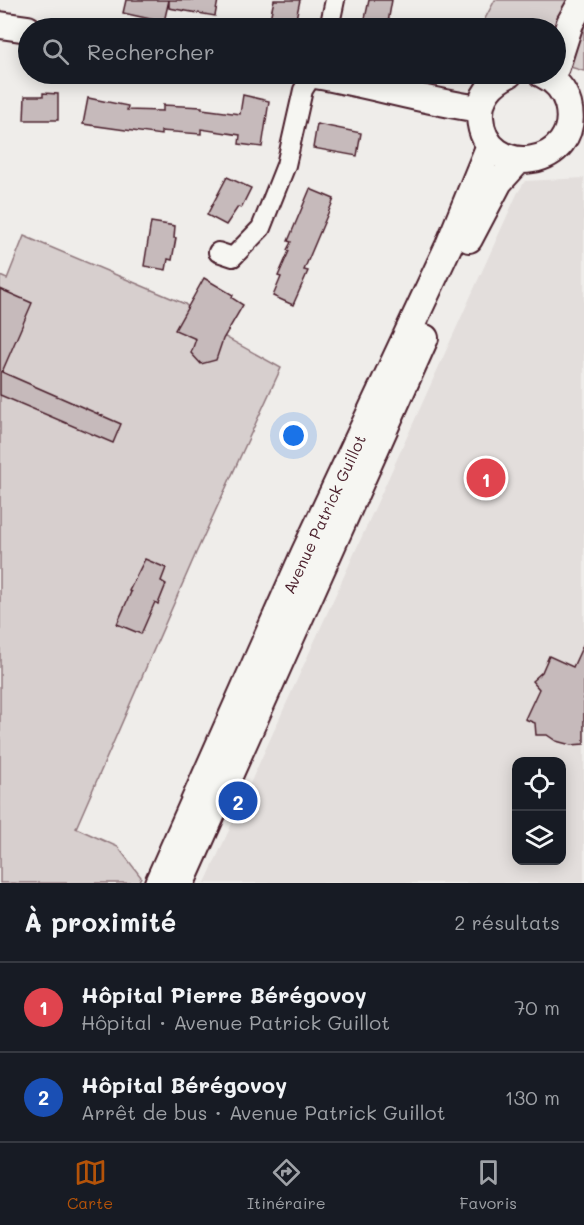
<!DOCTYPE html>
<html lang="fr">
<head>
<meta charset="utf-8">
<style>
	body { margin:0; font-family:Mali,sans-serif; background:#242831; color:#f1f3f6 }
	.controls { position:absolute; right:18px; bottom:18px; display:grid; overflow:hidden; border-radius:12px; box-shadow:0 3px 15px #0003 }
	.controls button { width:54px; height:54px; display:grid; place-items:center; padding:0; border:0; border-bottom:2px solid #363941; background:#171b24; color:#f1f3f6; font:30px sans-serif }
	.you { position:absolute; left:294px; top:436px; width:21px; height:21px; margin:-15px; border:4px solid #fff; border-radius:50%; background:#1a73e8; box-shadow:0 0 0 9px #1a73e833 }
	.badge { display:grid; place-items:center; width:39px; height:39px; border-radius:50%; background:#b45309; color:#fff; font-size:20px; font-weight:700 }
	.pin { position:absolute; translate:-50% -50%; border:3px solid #fff; box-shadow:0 2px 6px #0006 }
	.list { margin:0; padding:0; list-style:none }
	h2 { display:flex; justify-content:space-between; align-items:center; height:78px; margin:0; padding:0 24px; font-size:26px }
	h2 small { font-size:20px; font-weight:400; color:#9ea1a6 }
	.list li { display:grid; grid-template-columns:39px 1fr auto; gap:18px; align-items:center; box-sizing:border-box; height:90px; padding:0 24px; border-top:2px solid #363941 }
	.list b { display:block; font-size:22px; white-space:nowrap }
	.list p { margin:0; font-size:20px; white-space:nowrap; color:#9ea1a6 }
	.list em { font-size:20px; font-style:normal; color:#9ea1a6 }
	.icon { flex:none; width:33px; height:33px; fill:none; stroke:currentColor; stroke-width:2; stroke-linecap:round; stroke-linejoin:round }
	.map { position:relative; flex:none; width:584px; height:883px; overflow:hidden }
	.search { position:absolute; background:#171b24; box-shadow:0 3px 15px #0003; left:18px; right:18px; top:18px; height:66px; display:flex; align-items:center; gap:15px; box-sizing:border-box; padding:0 21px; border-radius:33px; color:#9ea1a6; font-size:22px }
	.sheet { height:258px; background:#171b24 }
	nav { display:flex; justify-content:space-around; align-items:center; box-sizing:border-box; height:84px; border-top:2px solid #363941; background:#171b24; font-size:16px; color:#9ea1a6 }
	nav a { display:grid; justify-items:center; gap:3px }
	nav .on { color:#b45309 }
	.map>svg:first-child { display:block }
	.built { fill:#e3dedc; fill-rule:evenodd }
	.green { fill:#d7cfce; stroke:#90777c; stroke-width:1.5 }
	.building { fill:#c6babb; stroke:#4a1f2b; stroke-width:1.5 }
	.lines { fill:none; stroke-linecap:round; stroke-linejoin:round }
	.street-casing { stroke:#4a1f2b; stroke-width:22 }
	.secondary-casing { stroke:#4a1f2b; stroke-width:30 }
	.street { stroke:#f6f6f2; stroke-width:18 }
	.secondary { stroke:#f6f6f2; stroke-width:26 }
	.labels { text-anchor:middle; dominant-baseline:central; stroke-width:6; stroke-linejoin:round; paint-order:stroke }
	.street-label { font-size:16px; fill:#4a1f2b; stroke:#f6f6f2 }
</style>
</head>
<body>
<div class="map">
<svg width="584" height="883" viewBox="0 0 584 883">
	<rect width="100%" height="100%" fill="#efedea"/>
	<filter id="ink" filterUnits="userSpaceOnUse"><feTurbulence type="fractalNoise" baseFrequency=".0167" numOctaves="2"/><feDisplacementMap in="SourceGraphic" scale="12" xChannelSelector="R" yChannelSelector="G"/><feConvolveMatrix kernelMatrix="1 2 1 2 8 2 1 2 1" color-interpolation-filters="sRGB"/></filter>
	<g filter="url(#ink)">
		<path class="built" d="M584 178V883H205L517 194 525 181ZM516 762H562V860H516Z"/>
		<path class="green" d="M495 0H584V71L556 63V28H480Z
			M24 236 185 304 209 328 281 368 196 553 76 828 118 847 141 877 138 883H0V276L7 279Z"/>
		<path class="building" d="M126 0H169L164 22 123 13Z
			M169 0H218L215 16 169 8Z
			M274 0H300L294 28H268Z
			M369 0H392L387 28H363Z
			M43 93 58 94V120H24L25 96H43Z
			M243 95 269 101 262 147 239 144 240 135 201 129V134L161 131V135L83 124 88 98 128 106 127 110 163 111V105L202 107V109L240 114Z
			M317 124 361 133 357 156 313 148Z
			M227 177 251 188 241 208 238 207 226 225 207 215Z
			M310 189 334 199 304 270 308 271 293 305 273 296 281 277 278 276 289 251 287 250 291 242 288 241Z
			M151 222 175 226 174 238H176L172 260 168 259 166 270 144 266Z
			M204 278 233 295 232 298 243 305 223 339 216 360 201 364 191 353 196 339 175 330Z
			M0 289 32 303 2 372 121 424 113 443 0 395Z
			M145 559 166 568 161 581 166 584 158 604 155 602 141 634 117 624 131 592 129 591Z
			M584 643V744L571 745 556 741 547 735H536L535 723 525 719 539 689 532 681 542 672 549 656 573 667Z"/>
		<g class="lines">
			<g class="street-casing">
				<path id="street" d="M329 28 335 0
					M218 252 233 257 261 228 286 165 303 90 313 74"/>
			</g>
			<g class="secondary-casing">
				<path id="secondary" d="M0 25 28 29
					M556 67 570 23 583 0
					M309 74C366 83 422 101 480 109
					M509 74C492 82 479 96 480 117 484 184 584 167 568 104 564 90 555 80 542 74
					M469 239 499 182 518 161
					M158 883 304 554 449 245 490 145
					M181 883 425 338"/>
			</g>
			<use href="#street" class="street"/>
			<use href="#secondary" class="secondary"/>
		</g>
	</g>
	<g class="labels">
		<g class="street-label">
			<text transform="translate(324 514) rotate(-65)">Avenue Patrick Guillot</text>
		</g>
	</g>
</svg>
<div class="controls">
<button><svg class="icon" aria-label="locate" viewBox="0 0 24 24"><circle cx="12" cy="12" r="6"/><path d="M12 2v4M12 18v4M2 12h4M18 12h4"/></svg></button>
<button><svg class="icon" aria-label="layers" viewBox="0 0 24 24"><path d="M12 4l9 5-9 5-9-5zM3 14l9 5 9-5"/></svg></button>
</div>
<div class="you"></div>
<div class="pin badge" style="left:486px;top:478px;background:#e0444e">1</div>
<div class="pin badge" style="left:238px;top:801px;background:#1a4fb4">2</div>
<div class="search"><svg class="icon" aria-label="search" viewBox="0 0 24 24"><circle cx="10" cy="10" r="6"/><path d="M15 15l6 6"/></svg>Rechercher</div>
</div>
<section class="sheet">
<h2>À proximité<small>2 résultats</small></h2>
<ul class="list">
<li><span class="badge" style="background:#e0444e">1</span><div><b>Hôpital Pierre Bérégovoy</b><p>Hôpital · Avenue Patrick Guillot</p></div><em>70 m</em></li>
<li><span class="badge" style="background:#1a4fb4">2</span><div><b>Hôpital Bérégovoy</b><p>Arrêt de bus · Avenue Patrick Guillot</p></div><em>130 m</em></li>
</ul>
</section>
<nav>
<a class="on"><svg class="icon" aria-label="map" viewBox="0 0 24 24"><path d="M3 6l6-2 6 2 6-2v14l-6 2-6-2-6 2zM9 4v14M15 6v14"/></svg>Carte</a>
<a><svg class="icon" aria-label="directions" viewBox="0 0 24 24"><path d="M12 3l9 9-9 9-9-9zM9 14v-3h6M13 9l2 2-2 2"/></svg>Itinéraire</a>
<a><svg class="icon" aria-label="saved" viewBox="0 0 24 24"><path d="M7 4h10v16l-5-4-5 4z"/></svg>Favoris</a>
</nav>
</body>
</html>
